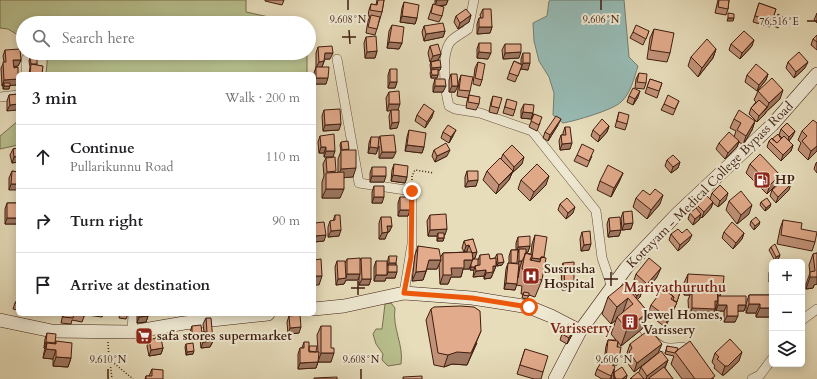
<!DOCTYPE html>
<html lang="en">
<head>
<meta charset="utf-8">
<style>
	body { margin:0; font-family:Cardo,serif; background:#f2f2f2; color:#202124 }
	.controls { position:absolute; right:12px; bottom:12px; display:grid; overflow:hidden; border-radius:6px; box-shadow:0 2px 10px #0003 }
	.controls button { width:36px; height:36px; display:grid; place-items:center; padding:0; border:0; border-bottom:1px solid #e0e0e0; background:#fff; color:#202124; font:20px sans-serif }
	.stop { position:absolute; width:12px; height:12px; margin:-9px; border:3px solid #ea580c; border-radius:50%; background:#fff }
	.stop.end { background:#ea580c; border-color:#fff; box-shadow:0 1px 4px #0008 }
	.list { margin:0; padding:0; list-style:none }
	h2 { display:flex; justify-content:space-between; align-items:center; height:52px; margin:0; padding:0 16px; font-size:17px }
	h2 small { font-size:13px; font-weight:400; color:#757577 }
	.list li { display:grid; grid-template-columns:26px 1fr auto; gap:12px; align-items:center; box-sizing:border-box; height:64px; padding:0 16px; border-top:1px solid #e0e0e0 }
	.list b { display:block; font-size:15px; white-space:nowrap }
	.list p { margin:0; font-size:13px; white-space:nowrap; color:#757577 }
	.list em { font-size:13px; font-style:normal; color:#757577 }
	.icon { flex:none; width:22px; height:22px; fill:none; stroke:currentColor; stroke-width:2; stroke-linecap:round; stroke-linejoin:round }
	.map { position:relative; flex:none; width:817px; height:379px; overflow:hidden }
	.search { position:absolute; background:#fff; box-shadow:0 2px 10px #0003; left:16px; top:16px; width:300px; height:44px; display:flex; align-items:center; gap:10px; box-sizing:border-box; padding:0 14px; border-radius:22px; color:#757577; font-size:15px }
	.panel { position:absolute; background:#fff; box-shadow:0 2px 10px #0003; left:16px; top:72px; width:300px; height:244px; border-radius:6px }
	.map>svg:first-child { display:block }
	.green { fill:#b8c08e; stroke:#7c6e4f }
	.water { fill:#97bbb5; stroke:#747c73 }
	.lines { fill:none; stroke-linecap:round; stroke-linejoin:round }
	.minor-casing { stroke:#694d3b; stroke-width:10 }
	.secondary-casing { stroke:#3f1d10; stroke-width:14 }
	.path { stroke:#3f1d10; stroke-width:1.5; stroke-dasharray:1 2; stroke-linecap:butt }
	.minor { stroke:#efe9d3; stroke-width:9 }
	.secondary { stroke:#efe9d3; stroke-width:13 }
	.wall { fill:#c29378; stroke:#3f1d10; fill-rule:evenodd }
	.shaded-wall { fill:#9e7861; stroke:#3f1d10 }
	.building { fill:#e2ab8b; stroke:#3f1d10 }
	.route { stroke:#ea580c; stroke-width:5 }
	.ticks { fill:none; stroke:#3f1d10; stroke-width:1.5 }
	.labels { text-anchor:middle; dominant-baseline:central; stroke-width:4; stroke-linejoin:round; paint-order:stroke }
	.poi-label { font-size:13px; font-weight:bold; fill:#3f1d10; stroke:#efe9d3; text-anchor:start }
	.street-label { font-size:13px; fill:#3f1d10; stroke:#efe9d3 }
	.neighbourhood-label { font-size:14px; font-weight:bold; fill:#7a1f14; stroke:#efe9d3 }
	.ticks-label { font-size:10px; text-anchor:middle; fill:#3f1d10; stroke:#efe9d3; stroke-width:4; stroke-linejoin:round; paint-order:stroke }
</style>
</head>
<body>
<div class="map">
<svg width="817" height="379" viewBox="0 0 817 379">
	<rect width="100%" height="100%" fill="#e7ddbb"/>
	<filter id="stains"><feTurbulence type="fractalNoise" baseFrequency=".005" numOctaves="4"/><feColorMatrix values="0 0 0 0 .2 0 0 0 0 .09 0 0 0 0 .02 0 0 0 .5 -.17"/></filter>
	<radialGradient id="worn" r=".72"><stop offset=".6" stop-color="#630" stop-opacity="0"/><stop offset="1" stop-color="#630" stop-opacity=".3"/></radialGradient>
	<path class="green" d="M0 0H246V12L296 23H23V38L8 29 0 28Z
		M48 53H307V74H46Z
		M18 121V145L0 149V136Z
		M391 303 395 308C392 328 404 345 401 364L388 366 382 360 383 354 376 344 373 334 376 329H382L385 304Z"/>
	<path class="water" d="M551 0H624L629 57 638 66C634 78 631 93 621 102 613 110 575 121 563 123L553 115 554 93 549 77 539 61 534 41 533 23 547 16 549 1Z"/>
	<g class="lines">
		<g class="minor-casing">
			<path id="minor" d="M474 0 468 29C463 33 456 36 452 40 440 51 445 91 449 106L455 109 480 113 532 131 596 211 602 258 613 290
				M337 59 359 183 412 191V244L404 293
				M26 74V59
				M0 97 18 95
				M635 317C642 326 652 343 663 347 674 351 684 342 693 353
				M802 320 817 309
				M132 332 133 314
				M752 379 760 375 772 359"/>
		</g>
		<g class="secondary-casing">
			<path id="secondary" d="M314 309 344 306 404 293 472 298 529 307 551 316 580 331
				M0 320 52 331 132 332 184 323 268 314
				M555 379 580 331 626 268 677 214 772 125 817 74"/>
		</g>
		<path class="path" d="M412 183V176L415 170 434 173
			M108 342 109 359 133 379
			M110 361 112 379"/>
		<use href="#minor" class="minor"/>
		<use href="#secondary" class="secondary"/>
	</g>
	<path class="wall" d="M265 0H284L282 5 265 1Z
		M377 0H384L382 12 375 35 366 33 368 21 370 16H368L369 10 371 4 376 5Z
		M435 0H448L446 5 439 6 442 16 439 22 428 19 433 4 435 5Z
		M718 0H729L728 9 726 15 715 13Z
		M404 2 417 18 415 24 400 22 402 8Z
		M759 3 776 9 770 27 753 22Z
		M483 9 492 27 490 33 477 34V24L479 18H481L480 15Z
		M817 13V23L814 20Z
		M471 15 469 22 458 29 454 22 456 16Z
		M783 21 778 28 772 25 774 22Z
		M392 25 402 43 399 49 387 48 389 31Z
		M424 26 445 31 443 37 424 41 422 32Z
		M654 29 670 53 667 62 647 59 650 38Z
		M649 31 643 45 630 38 633 32Z
		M817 35V50L811 45 813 39Z
		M366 37 377 51 375 58H365L364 43Z
		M479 43 488 59 477 58V49Z
		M505 44 519 58 503 59 502 50Z
		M731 44 752 46 740 59 729 50Z
		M430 46 441 54 438 60 432 62 441 67 440 70H438V75L437 78H431L430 73 431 71 430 65 431 62H430L428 53Z
		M318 47 330 59H325L322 67 326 84H314V73L316 67V53Z
		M716 49 713 58 698 77 688 66 691 57Z
		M5 50 21 60 18 66H14L16 85H10L9 89H3V86H2L1 68 4 62 3 56Z
		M523 53 528 70 521 69V68L515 82 507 79 514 61 521 64V59Z
		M30 58 37 64V65L42 74H29L30 67 29 61Z
		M478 62 482 80 480 86 473 84 475 68Z
		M788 62 805 68 794 78 786 68Z
		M390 69 397 82 395 88H388V75Z
		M639 73 646 83 644 89 635 88 636 79Z
		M451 74 455 92H449V80Z
		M768 74 766 80 757 91 745 82 747 75Z
		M461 75 470 91 468 98 457 96 459 81Z
		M435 79 443 92H433V86Z
		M650 79 662 83 657 98 645 93Z
		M758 91 780 99 766 112 765 114 757 122 749 114 751 108 756 102 754 100Z
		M389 92 398 110H393L397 128 390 129 389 116 391 110 387 111 386 98Z
		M18 94 7 111V101L9 95Z
		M469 95 479 104 476 110 466 108 467 101Z
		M493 96 499 108 497 114 489 112 491 102Z
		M629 96 638 97 633 105 627 102Z
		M507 99 515 110 513 116 503 113Z
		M679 101 673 115 661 110 664 104Z
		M524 104 533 113 531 119 521 118V110Z
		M324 110 339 130 323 131 322 116Z
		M619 112 627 124 625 130 615 127Z
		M534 114 540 123 537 131 529 127Z
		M417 115 432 117 425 128 415 121Z
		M734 119 755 121 752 130 743 145 739 142 737 147 725 159 716 149 719 143 734 137 736 131 730 128Z
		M817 123V151L808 160 798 150 801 143 798 140 802 131Z
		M558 125 548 141 543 138 545 132Z
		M609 126 607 132 598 142 591 136 593 130Z
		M565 127 570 149 560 150 559 141 561 135H563V133Z
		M781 129 795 131 792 137 789 141 793 145 791 151 781 161 767 147 769 141 782 138 779 135Z
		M409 130 424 147 422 153 405 151 407 137Z
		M443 132 453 136 449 143 441 138Z
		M320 136 333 157H324V153H319L318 142Z
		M380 136 393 158H379V146L376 154 368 153 369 143 371 137 379 139Z
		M341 142 349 150 353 177H344L340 198H322V182L324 176 323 164 326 158 335 173 338 172V159L341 151 340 145Z
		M18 148V162L12 163 10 155 13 149Z
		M434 150 447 156 435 162 432 156Z
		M503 154 522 164 512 173 509 180 496 194 483 180 487 171 501 159Z
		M577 155 592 156 587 167 574 161Z
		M667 160 680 162 678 168 671 173 665 166Z
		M817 162V173L814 169 816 163Z
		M394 164 407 177 405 183 391 181 392 170Z
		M750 164 777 184 767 194 746 173Z
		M372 167 384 182H370V173Z
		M12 171 18 172 9 190V178Z
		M467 171 476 186 465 187V177Z
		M623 173 619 182 611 197 597 190 600 181Z
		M521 180 546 185 530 201 518 189Z
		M374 186 382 203H372V192Z
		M772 190H789L776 203 770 196Z
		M712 193 726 200 718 207 713 203 711 208 702 218 701 217 699 220 693 225 688 219 690 213 696 208 697 205 710 199Z
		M400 197 408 216H398V203Z
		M636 198 660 204 647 219 633 207Z
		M729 201 749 214 737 224 726 210Z
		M761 202 770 207 765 211 760 205Z
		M7 203H18V224H5V209Z
		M560 204 573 213 566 219 558 210Z
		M623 212 631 229 622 230 621 218Z
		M335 215 339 236 328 237V227L330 221H333Z
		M430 215 445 235H444V238L443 241H437V236H428L427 221Z
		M381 217 392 226 389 232H387L385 239H379V223Z
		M609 218 621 230 619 236 608 237 607 224Z
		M783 220 801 229 815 242 812 251 777 244 780 229Z
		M751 221 759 225 754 230 750 225Z
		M314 223 324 241 314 242Z
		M582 232 589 250 581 251 580 239Z
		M724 232 744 233 742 239 733 249 722 238Z
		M682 233 689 241 678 251 669 240 671 234Z
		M535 235 544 257 542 280 535 297 529 295 527 299 522 298 523 294H521L522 286 516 285 515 290 504 289 506 269 508 263H509V256L511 250H516V243L518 237 530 246 528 252H526V253L531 254 532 244ZM519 267H520L518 278Z
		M473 239 475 258 473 259 478 260 480 255 490 259 495 258 497 254 502 265 497 266 496 261V266L491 278 484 279V276L473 277 474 270H470V267L469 269H463L461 277H451L448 284H440L439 264 437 269H427L423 280 412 281 415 255 418 246 440 258 443 253 467 252V251L464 252 462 248 464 241Z
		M771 247 779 258 775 261 769 250Z
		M817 253V284L814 285 813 288 806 289V284L810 273 809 265 813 254Z
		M389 256 396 263V265L395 278H386L385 281H374V267L376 261 387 267 388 259Z
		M361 258 371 279 369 285H359V277L358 280H346L344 284 336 285 335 267 337 261 345 263 347 259 360 261Z
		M563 263 572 289 562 290 561 269Z
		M771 267H772V282H769V273Z
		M636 274 657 277 644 293 642 291 640 297 637 299 648 312 642 329 621 346 618 342 617 365H612L613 373 627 375 626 379H611L612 375 610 379H602L595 375 597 369 604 362 606 346 608 340H616L611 334 616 320 611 324 602 314 608 297 629 289 633 284V283Z
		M688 274 720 296 746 304 749 295H772L770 317H756V313H746V305L744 311H738L735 322H724V311H716V307L712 318 689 317 688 300 690 295H684V283Z
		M668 292H680L673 312 665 327 648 314 651 305Z
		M18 299V310L13 309 15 303Z
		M431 309 477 343 467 365 452 364 444 367 434 365 426 320Z
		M63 314H85L82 322 72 320 71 324 61 323Z
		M120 314H128L126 319 119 318Z
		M137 314H148V316L146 322 137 323Z
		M289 316 299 333 288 334 287 322Z
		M206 318 213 341 210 347 201 348 200 339 202 332H204L203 324Z
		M192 326 202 334 199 340H190V332Z
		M321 326 331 362H318L316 368 298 369V354L300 348H302L304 342 316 352H318L317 335Z
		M47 333 55 344 56 341 71 358 68 367 53 366V359L43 358 44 352 45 349 44 348 45 339Z
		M573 333 567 344 560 340 562 334Z
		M157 335 163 348 161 354 149 356 147 346 149 340 155 339Z
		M186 344 193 354 186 355 185 347Z
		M630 344 658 353 668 360 665 368 673 379H630L631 378 639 372 641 367 653 357 634 372 626 361 628 355 627 353Z
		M667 346 677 351 714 379H682L671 364 674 356 665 354Z
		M525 349 543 372 541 379H534L517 374Z
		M715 353 739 361 724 375H722L714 368 715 366 712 362Z
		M152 369 163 379H145L146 376H149Z"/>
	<path class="shaded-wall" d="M437 0H448L446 5 435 6Z
		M471 15 469 22 458 29 460 23Z
		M402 16 417 18 415 24 400 22Z
		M728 18H734L733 21H727Z
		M479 27H492L490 33 477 34Z
		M445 31 443 37 424 41 426 34Z
		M754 40 752 46 740 59 742 53Z
		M389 42 402 43 399 49 387 48Z
		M716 49 713 58 698 77 702 68Z
		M377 51 375 58H365L367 52Z
		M479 52 491 53 488 59 477 58Z
		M521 52 519 58 503 59 505 53Z
		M325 53H333L330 59H323Z
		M441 54 438 60 430 62 433 56Z
		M13 60H21L18 66 11 67Z
		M324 61 322 67 316 68 319 62Z
		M808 62 805 68 794 78 796 72Z
		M523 63H530L528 70 521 69Z
		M441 67 440 70 431 71 432 68Z
		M768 74 766 80 757 91 759 85Z
		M432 75H438L437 78H431Z
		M316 78H328L326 84H314Z
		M18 79 16 85 4 86V83L3 86H2L4 80Z
		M390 82H397L395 88H388Z
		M4 86H10L9 89H3Z
		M435 86H446L443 92H433Z
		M452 86H458L455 92H449Z
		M783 90 780 99 766 112 765 114 757 122 759 116 767 108 769 103Z
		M640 91 638 97 633 105 635 99Z
		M18 104V110L7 111 10 105Z
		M389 104H400L398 110 387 111Z
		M434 111 432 117 425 128 427 122Z
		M523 112 533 113 531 119 521 118Z
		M561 119 558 125 548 141 550 135Z
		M755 121 752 130 743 145 746 136Z
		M399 122 397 128 390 129 392 123Z
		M341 124 339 130 323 131 325 125Z
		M609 126 607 132 598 142 600 136Z
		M456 130 453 136 449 143 451 137Z
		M795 131 792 137 787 143 789 137Z
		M739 141 737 147 725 159 728 153Z
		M572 143 570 149 560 150 562 144Z
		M407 145 424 147 422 153 405 151Z
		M793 145 791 151 781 161 783 155Z
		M817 146V151L808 160 811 151Z
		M321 147H326L324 153H319Z
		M370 147 378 148 376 154 368 153Z
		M450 150 447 156 435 162 437 156Z
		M326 151H335L333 157H324Z
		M382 152H396L393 158H379Z
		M18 156V162L12 163 14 157Z
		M524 157 522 164 512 173 509 180 496 194 499 185 513 172 514 167Z
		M680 162 678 168 671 173 673 167Z
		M356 168 353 177 338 178 341 169Z
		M623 173 619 182 611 197 614 188Z
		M393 175 407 177 405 183 391 181Z
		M780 175 777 184 767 194 770 185Z
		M372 176H386L384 182H370Z
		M549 176 546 185 530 201 534 192Z
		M478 180 476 186 465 187 468 181Z
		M11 184H18V190H9Z
		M791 184 789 190 776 203 778 197Z
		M326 189H344L340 198H322Z
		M728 193 726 200 718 207 720 201Z
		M663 195 660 204 647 219 651 210Z
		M374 197H384L382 203H372Z
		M713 202 711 208 702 218 704 212Z
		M771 204 770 207 765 211 766 208Z
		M752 205 749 214 737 224 741 215Z
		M575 207 573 213 566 219 568 213Z
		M400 210H410L408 216H398Z
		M701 214 699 220 693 225 695 219Z
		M7 218H18V224H5Z
		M760 222 759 225 754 230 755 226Z
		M633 223 631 229 622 230 624 224Z
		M387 226H392L389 232H385Z
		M447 229 445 235H438V233L437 236H428L430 230Z
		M341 230 339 236 328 237 331 231Z
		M621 230 619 236 608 237 610 231Z
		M388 232 385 239H379L382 233Z
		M744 233 742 239 733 249 736 243Z
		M326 235 324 241 314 242V240L315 236Z
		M692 235 689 241 678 251 680 245Z
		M438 238H444L443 241H437Z
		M591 244 589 250 581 251 584 245Z
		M469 245 467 251 464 252 466 246Z
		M530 246 528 252 519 253V249L518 253H516L518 247Z
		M477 252 475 258 470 259 472 253Z
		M780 255 779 258 775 261 776 257Z
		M532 258 541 259 537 268 529 267Z
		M429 260H441L437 269H426Z
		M464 260H473L469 269H463L461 277H451L448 284H440L443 275 451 268Z
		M519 261H522L520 267H517Z
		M504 262 502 265 497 266 498 263Z
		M389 263H396L395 266H388Z
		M493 266H496L491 278 484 279 486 273Z
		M471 267H475L474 270H470Z
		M661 268 657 277 644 293 647 284Z
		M486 270 484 276 473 277 476 271Z
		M426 271 423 280 412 281 416 272Z
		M388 272H397L395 278H386L385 281H374L376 275H387Z
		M817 273V284L814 285 813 288 806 289 810 277Z
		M347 274H360L358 280H346L344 284 336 285 338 279 346 278Z
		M315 276H322L319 285H314V280Z
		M771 276H772V282H769Z
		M362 279H371L369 285H359Z
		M506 283 517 284 515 290 504 289Z
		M574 283 572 289 562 290 565 284Z
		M687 286 723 287 720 296 692 295V291L690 295H684Z
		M642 290 640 297 635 302 637 296Z
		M680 292 673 312 665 327 668 318 675 307Z
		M628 298 622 315 617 317 616 320 611 324 617 307Z
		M715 301H718L712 318 689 317 692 308Z
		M749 304H760L756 313H746Z
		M718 305H727L724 311H716Z
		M738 305H746L744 311H735Z
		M760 308H772V311L770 317H756Z
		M648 312 642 329 621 346 627 329Z
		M87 314H104L102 317 87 315Z
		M148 316 146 322 137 323 139 317Z
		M727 316H738L735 322H724Z
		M301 327 299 333 288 334 290 328Z
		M575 327 573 333 567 344 569 338Z
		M481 331 467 365 452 364 444 367 448 355Z
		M192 334H202L199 340H190Z
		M213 341 210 347 201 348 203 342Z
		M46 342 47 343 45 349 44 348Z
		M662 344 658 353 634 372 637 363Z
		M163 348 161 354 149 356 151 350Z
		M46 349 56 350 53 359 43 358Z
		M194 351 193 354 186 355 187 352Z
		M742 352 739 361 724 375H722L725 366Z
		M321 353H334L331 362H318Z
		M56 357 71 358 68 367 53 366Z
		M606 358 619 359 617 365 604 364Z
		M668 360 664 369 649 378V379H646L647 376Z
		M318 362 316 368 298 369 300 363Z
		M627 375 626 379H622Z"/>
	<path class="building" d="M378 0H384L382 12 370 10 371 4 377 5Z
		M719 0H729L728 9 718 7Z
		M404 2 419 5 417 18 402 16Z
		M759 3 776 9 772 21 755 16Z
		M433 4 444 7 442 16 431 13Z
		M466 9 471 15 460 23 456 16Z
		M483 9H491L492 27H479V18H483Z
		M728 13 734 14V18H728Z
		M778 14 784 18 779 25 774 22Z
		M371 15 380 17 377 29 368 27Z
		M443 23 445 31 426 34 424 26Z
		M392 25 404 27 402 43 389 42Z
		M636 25 649 31 646 39 633 32Z
		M654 29 674 33 670 53 650 50Z
		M744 31 754 40 742 53 731 44Z
		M817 35V42L813 39Z
		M376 36 377 51 367 52 366 37Z
		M707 39 716 49 702 68 691 57Z
		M479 43H491V53L479 52Z
		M438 44 441 54 433 56 430 46Z
		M505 44H521V52L505 53Z
		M332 46 333 53H325L324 61 319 62 318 47Z
		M20 49 21 60H13L14 68 18 67V79L4 80 3 62H6L5 50Z
		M799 52 808 62 796 72 788 62Z
		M523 53H530V63H523Z
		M37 57V64H31L30 58Z
		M440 60 441 67 432 68 431 62Z
		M514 61 522 65 518 76 509 73Z
		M478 62 485 64 482 80 475 78Z
		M31 64 43 66 42 74H30Z
		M756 64 768 74 759 85 747 75Z
		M316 67H329L328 78H316Z
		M390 69H397V82H390Z
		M438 69V75H432L431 70Z
		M639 73 647 74 646 83 637 82Z
		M451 74H457L458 86H452Z
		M461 75 473 77 470 91 459 90Z
		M772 78 783 90 769 103 758 91Z
		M435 79H445L446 86H435Z
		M650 79 662 83 659 91 647 87Z
		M4 83H10V86H4Z
		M633 88 640 91 635 99 629 96Z
		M399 91 400 104H389V92Z
		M18 94V104L10 105 9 95Z
		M469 95 480 97 479 104 468 102Z
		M668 95 679 101 675 109 664 104Z
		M493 96 502 98 499 108 491 106Z
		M507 99 517 102 515 110 505 107Z
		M759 100 767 107 759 116 751 108Z
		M424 104 434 111 427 122 417 115Z
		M524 104 534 105 533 113 523 112Z
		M340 109 341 124 325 125 324 110Z
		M391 110H399V122L392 123Z
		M739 110 755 121 746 136 737 130 741 123 734 119Z
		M619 112 629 115 627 124 617 121Z
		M534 114 542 117 539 125 531 121Z
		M556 116 561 119 550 135 545 132Z
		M602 119 609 126 600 136 593 130Z
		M813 120 817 123V146L811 151 802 141 807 136 802 131Z
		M787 123 795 131 789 137 781 129Z
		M448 125 456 130 451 137 443 132Z
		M565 127H570L572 143 562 144 561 135H566Z
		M409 130 426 133 424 147 407 145Z
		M729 132 739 141 728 153 719 143Z
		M334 134 335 151H326V147H321L320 136Z
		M778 134 781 139 777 143 772 139Z
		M394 135 396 152H382L380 136Z
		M784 136 793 145 783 155 769 141 772 138 777 143Z
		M371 137H379L378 148 370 147Z
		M348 141 349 149 342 150 341 142Z
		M446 143 450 150 437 156 434 150Z
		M582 144 594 150 589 161 577 155Z
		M512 145 524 157 514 167 503 154Z
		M18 148V156L14 157 13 149Z
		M341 150H356V168L341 169Z
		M760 154 780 175 770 185 750 164Z
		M673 155 680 162 673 167 667 160Z
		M335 157 336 171 327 172 326 158Z
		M500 158 513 171 499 185 487 171Z
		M394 164 408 166 407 177 393 175Z
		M537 164 549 176 534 192 521 180Z
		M608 165 623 173 614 188 600 181Z
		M372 167H386V176H372Z
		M12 171 18 172V184H11Z
		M467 171H478V180L468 181Z
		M344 172V189H326V173Z
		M785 178 791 184 778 197 772 190Z
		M720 185 728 193 720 201 712 193Z
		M374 186H384V197H374Z
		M655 189 663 195 651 210 636 198 643 190 650 195Z
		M741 191 752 205 741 215 729 201Z
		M706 195 713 202 704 212 697 205Z
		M400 197H410V210H400Z
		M567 198 575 207 568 213 560 204Z
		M767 198 771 204 766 208 761 202Z
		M7 203H18V218H7Z
		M696 208 701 214 695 219 690 213Z
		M632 211 633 223 624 224 623 212Z
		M446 214 447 229 430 230V215Z
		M335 215H340L341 230 331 231 330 221 335 220Z
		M381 217H391L392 226H387L388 232 382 233Z
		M620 217 621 230 610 231 609 218Z
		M756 217 760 222 755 226 751 221Z
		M783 220 802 223 801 229 817 232 815 242 781 235Z
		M324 222 326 235 315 236 314 223Z
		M732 222 744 233 736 243 724 232Z
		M678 229 682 233 687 229 692 235 680 245 671 234Z
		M590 231 591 244 584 245 582 232Z
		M438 233H444V238H438Z
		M535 235 547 237 544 257H541V259L532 258Z
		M530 236V246L518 247V237Z
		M473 239 477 252 472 253 469 245 466 246 464 241Z
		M775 244 780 255 776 257 771 247Z
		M418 246 439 249 441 260H429L426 271 416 272Z
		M519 249H526V253L522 261H519Z
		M511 250H518L517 263H511Z
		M472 252 473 260H464V268H451L452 275H443V253Z
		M525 253 532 255 530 260 540 262 541 257 546 258 542 280 527 277 528 270 522 269Z
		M817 253V277H810V272L815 271 813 254Z
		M489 254 490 259 496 258V266H493V272L486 273V270L476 271 475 266 480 265V255Z
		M497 254H502L504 262 498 263Z
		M389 256H397L396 263H389Z
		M360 258V274H347V259Z
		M361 258H371V279H362Z
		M649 258 661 268 647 284 636 274Z
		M321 259 322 276H315V272H314V260Z
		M473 259H478V265L475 266V267H471V264Z
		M337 261H345L346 278 338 279Z
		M376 261H387V275H376Z
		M574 262V283L565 284 563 263Z
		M508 263 519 264 517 284 506 283Z
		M388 265H397V272H388Z
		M771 267H772V276H771Z
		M688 274 724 276 723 287 687 286Z
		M634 283 642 290 637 296 629 288Z
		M624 284 648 312 627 329 617 317 633 304 628 298 617 307 608 297Z
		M670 288 680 292 677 302 673 300 674 297 668 292Z
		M663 289 673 296 671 299 677 303 668 318 651 305Z
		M717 290 718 301H715V309L692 308V291Z
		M524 292 529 293V296L523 295Z
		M749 295H772V308H760V304H749Z
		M718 296H746V305H738V316H727V305H718Z
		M18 299V304L15 303Z
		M460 306 474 307 480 311 481 331 471 353 457 352 448 355 438 353 431 309 434 307Z
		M64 314H74L73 318 63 317Z
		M75 314H85L84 316Z
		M139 314H148V316L139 317Z
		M300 315 301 327 290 328 289 316Z
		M206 318H211L213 341 203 342 202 332H207Z
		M568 324 575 327 569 338 562 334Z
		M201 325 202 334H192V326Z
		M321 326H331V348H334V353H321Z
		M650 329 662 344 637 363 629 352 632 348 630 344Z
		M47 333 56 334 55 343 46 342Z
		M160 334 163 348 151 350 149 340 157 338V335Z
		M730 339 742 352 728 366H725L717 359 719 357 715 353Z
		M608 340 618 341 617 347H621L619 359 606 358Z
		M56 341 72 343 71 358 56 357V350L46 349 47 343 56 344Z
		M690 341 715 376 711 379H695L675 352Z
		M304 342H309V352H319L318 362 300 363V348H304Z
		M193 343 194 351 187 352 186 344Z
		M309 346H317L316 352 309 351Z
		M667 346 678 348 677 351 675 353 666 351Z
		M525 349 548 356 543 372 520 365Z
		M661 351 668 360 647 376 641 367Z
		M606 360 615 367 611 376 597 369 602 361 605 362Z
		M622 367 627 375 622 379H616L613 373Z
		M664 367 673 379H650L649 378Z
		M152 369 163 370V379H146V376H152Z
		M638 372 644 379H632L631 378Z
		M422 376V379H403V377Z
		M337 377V379H314V378Z"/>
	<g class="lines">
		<path class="route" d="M412 191 411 257 404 293 472 298 529 307"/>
	</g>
	<path class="ticks" d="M348 0V10M601 0V10M807 21H817M349 30 350 44M342 37H356M611 272V286M604 279H618M358 281V295M351 288H365M108 369V379M361 369V379M614 369V379"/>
	<defs>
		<g id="fuel-square" transform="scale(0.9)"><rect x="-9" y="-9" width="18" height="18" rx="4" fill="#8f2418" stroke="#efe9d3"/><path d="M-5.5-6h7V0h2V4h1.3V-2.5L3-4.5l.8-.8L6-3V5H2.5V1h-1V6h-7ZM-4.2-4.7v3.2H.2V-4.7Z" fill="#fff"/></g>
		<g id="hospital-square" transform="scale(0.9)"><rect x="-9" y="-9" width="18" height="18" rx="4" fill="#8f2418" stroke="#efe9d3"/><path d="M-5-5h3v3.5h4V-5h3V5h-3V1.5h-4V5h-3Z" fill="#fff"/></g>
		<g id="building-square" transform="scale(0.9)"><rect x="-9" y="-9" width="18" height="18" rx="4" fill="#8f2418" stroke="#efe9d3"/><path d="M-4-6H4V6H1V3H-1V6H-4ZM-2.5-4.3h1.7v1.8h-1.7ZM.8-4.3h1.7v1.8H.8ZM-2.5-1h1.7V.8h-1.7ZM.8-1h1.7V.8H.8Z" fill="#fff"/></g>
		<g id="supermarket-square" transform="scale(0.9)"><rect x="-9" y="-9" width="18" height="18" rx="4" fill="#8f2418" stroke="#efe9d3"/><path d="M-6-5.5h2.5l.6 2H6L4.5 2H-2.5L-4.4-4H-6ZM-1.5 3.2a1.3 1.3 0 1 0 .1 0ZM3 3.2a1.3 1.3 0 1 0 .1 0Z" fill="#fff"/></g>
	</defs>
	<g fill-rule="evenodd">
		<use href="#fuel-square" x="762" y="180"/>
		<use href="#hospital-square" x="531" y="276"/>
		<use href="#building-square" x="630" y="322"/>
		<use href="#supermarket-square" x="144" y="336"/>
	</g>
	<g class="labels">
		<g class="poi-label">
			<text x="775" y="180">HP</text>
			<text x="544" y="269">Susrusha<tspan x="544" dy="15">Hospital</tspan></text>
			<text x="643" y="315">Jewel Homes,<tspan x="643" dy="15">Varissery</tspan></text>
			<text x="157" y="336">safa stores supermarket</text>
		</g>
		<g class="street-label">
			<text transform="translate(710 185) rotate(-45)">Kottayam - Medical College Bypass Road</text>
		</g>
		<g class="neighbourhood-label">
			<text x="675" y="287">Mariyathuruthu</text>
			<text x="581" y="328">Varisserry</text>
		</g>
	</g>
	<g class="ticks-label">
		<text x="348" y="23">9.608°N</text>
		<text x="601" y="23">9.606°N</text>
		<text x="779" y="25">76.516°E</text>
		<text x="108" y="363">9.610°N</text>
		<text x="361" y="363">9.608°N</text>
		<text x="614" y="363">9.606°N</text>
	</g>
	<rect width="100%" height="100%" filter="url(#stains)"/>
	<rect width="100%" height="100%" fill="url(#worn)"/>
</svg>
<div class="controls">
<button>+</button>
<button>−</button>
<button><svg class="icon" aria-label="layers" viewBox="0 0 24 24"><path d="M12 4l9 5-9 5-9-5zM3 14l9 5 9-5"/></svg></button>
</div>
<div class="stop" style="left:529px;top:307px"></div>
<div class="stop end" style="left:412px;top:191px"></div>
<div class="search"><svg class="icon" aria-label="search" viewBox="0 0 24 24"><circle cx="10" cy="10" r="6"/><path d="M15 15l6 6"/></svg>Search here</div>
<section class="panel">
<h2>3 min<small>Walk · 200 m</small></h2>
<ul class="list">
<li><svg class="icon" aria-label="ahead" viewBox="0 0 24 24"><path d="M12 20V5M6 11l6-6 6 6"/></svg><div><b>Continue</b><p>Pullarikunnu Road</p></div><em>110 m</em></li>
<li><svg class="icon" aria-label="right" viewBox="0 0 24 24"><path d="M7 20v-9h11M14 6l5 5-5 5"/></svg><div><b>Turn right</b></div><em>90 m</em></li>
<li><svg class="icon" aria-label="arrive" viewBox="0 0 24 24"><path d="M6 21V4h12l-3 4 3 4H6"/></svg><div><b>Arrive at destination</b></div></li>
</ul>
</section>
</div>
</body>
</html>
